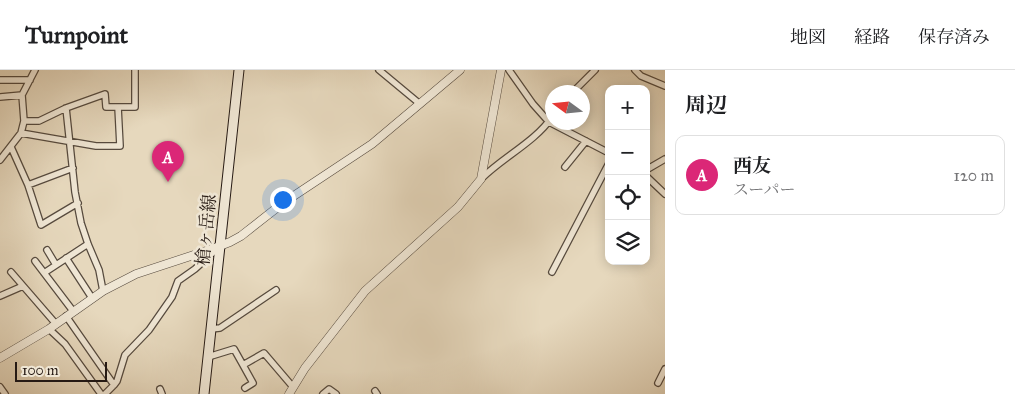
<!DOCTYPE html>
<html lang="ja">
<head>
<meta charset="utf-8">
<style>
	body { margin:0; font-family:"IM FELL Great Primer","Noto Serif JP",serif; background:#f6f6f6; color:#202124 }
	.controls { position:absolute; right:15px; top:15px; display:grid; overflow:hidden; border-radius:10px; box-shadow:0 2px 12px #0003 }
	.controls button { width:45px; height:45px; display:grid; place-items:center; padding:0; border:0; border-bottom:1px solid #e0e0e0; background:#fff; color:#202124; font:25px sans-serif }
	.compass { position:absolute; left:545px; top:15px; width:45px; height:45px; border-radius:50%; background:#fff; box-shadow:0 2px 12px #0003; rotate:285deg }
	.scale { position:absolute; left:15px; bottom:12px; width:92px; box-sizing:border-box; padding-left:5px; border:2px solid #261a14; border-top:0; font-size:14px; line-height:18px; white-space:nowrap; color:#261a14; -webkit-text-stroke:4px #efe6d4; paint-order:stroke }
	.you { position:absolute; left:282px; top:129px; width:18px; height:18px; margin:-12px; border:4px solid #fff; border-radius:50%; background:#1a73e8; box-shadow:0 0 0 8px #1a73e833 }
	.badge { display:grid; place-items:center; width:32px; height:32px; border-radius:50%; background:#db2777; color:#fff; font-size:16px; font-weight:700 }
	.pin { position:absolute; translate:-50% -41px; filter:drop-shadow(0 1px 2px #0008) }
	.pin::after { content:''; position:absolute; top:26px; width:18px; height:15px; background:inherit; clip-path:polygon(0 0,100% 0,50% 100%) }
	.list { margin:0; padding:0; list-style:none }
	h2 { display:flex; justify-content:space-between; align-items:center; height:65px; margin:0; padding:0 20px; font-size:21px }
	h2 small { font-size:16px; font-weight:400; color:#757577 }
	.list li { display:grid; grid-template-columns:32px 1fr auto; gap:15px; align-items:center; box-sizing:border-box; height:80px; margin:0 10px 10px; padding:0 10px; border:1px solid #e0e0e0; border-radius:10px }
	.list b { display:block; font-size:19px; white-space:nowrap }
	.list p { margin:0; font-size:16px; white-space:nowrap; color:#757577 }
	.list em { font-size:16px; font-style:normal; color:#757577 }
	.icon { flex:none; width:28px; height:28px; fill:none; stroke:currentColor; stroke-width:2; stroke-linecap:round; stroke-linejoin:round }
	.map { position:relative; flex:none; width:665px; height:324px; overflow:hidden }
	header { display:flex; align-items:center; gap:30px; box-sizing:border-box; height:70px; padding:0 25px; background:#fff; border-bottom:1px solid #e0e0e0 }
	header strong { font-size:24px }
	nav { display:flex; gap:28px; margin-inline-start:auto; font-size:18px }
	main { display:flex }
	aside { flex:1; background:#fff }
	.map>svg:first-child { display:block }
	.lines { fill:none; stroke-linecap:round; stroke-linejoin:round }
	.minor-casing { stroke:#564a3e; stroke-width:8 }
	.tertiary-casing { stroke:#564a3e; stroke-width:9 }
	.secondary-casing { stroke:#261a14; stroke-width:11 }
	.minor { stroke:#efe6d4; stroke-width:5.5 }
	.tertiary { stroke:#efe6d4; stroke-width:8 }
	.secondary { stroke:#efe6d4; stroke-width:9 }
	.labels { text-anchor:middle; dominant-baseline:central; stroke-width:5; stroke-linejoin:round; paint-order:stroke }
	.street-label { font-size:18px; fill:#261a14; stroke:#efe6d4 }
</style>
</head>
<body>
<header>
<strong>Turnpoint</strong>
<nav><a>地図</a><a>経路</a><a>保存済み</a></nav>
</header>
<main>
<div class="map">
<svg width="665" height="324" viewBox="0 0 665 324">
	<rect width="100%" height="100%" fill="#e6d8bd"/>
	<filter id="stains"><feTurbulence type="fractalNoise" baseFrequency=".004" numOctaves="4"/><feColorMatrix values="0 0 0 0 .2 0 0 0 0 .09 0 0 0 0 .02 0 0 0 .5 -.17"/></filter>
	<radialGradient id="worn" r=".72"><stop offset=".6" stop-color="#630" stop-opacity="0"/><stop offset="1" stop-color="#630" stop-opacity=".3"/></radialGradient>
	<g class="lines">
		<g class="minor-casing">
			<path id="minor" d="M379 0 420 34
				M509 0 533 34 549 52 609 83
				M635 0 641 6 665 16
				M0 10H30
				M573 22 595 0
				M0 27 22 25
				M118 37H135V0
				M66 38 75 122 81 153 88 174 99 200 103 221
				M21 63 96 76H120L118 37H106L105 24 66 38 39 51H24
				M11 77 28 115 41 155 78 133
				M0 90 21 63 24 51 22 25 35 0
				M565 97 586 71
				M646 100 665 89
				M646 106 665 124
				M481 109C503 87 535 72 552 47
				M28 115 73 98
				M47 180 56 195
				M66 188 92 228
				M35 191 73 241
				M11 202 56 254
				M552 202 609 93
				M44 203 88 174
				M0 226 23 216
				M66 246 114 315 105 324
				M49 259 65 274 101 324
				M211 259 220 258 276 220
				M208 287 234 279 243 295 264 283 293 317
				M243 295 253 313 245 318
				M658 313 665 299
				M114 315 117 311 125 285 149 260 172 227 178 211 195 199 219 177
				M0 317 5 324
				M160 319 162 324
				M375 321 377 324
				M323 324 329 319 336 324"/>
		</g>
		<g class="tertiary-casing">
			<path id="tertiary" d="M0 288 49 259 103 221 136 204 212 179 230 172 241 166 283 133 372 74 460 0
				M289 324 305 298 365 221 458 137 481 109 501 0"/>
		</g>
		<g class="secondary-casing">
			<path id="secondary" d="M204 324 239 0"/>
		</g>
		<use href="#minor" class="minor"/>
		<use href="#tertiary" class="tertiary"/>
		<use href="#secondary" class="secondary"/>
	</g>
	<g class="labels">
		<g class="street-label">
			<text transform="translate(206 160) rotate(-84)">槍ヶ岳線</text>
		</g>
	</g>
	<rect width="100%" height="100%" filter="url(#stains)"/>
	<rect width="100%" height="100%" fill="url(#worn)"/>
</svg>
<div class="controls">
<button>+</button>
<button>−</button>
<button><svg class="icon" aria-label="locate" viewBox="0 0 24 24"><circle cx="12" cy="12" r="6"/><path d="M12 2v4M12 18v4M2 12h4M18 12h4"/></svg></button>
<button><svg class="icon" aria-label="layers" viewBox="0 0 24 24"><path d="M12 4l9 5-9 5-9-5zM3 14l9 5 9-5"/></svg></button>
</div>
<svg class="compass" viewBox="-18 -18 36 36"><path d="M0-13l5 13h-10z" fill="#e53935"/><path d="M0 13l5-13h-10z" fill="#757577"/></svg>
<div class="scale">100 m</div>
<div class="you"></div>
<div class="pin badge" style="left:168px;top:112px">A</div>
</div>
<aside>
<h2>周辺<small></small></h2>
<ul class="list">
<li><span class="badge">A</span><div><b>西友</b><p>スーパー</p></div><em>120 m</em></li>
</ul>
</aside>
</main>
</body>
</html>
